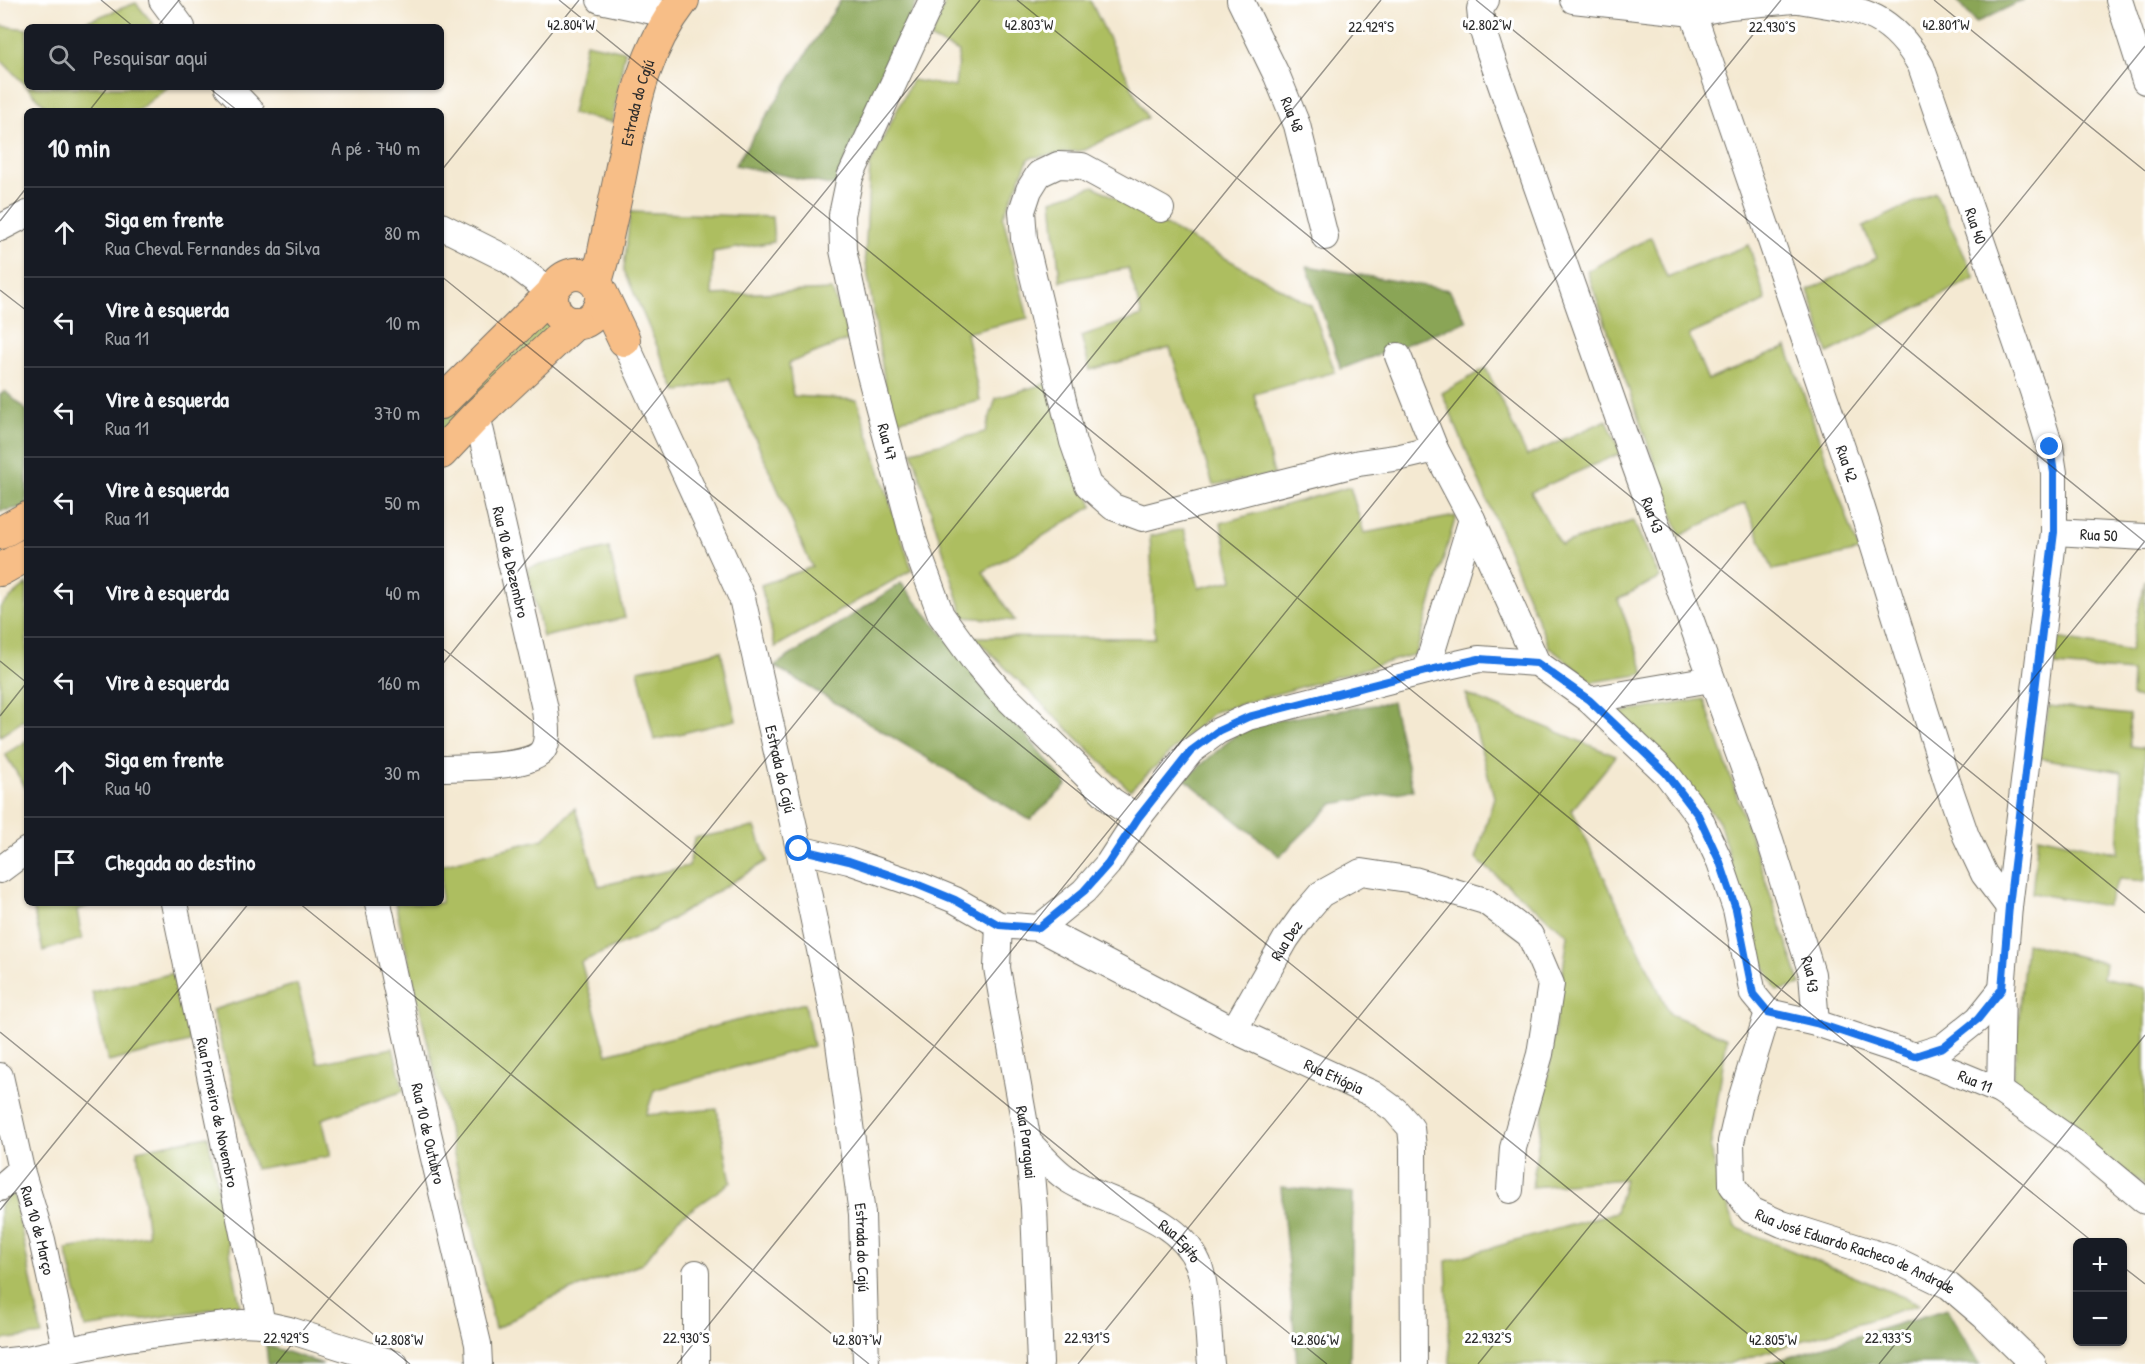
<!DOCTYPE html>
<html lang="pt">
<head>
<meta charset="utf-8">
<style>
	body { margin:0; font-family:"Patrick Hand",sans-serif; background:#20242c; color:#f1f3f6 }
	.controls { position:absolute; right:18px; bottom:18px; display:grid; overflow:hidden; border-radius:9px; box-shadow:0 2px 4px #0004 }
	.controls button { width:54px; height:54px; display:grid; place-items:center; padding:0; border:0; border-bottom:2px solid #363941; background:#171b24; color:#f1f3f6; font:30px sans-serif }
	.stop { position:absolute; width:18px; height:18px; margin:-14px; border:4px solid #1a73e8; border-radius:50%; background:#fff }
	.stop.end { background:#1a73e8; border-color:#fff; box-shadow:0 2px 6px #0008 }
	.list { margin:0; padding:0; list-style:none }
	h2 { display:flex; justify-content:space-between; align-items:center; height:78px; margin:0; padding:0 24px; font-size:26px }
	h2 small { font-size:20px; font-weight:400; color:#9ea1a6 }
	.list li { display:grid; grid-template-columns:39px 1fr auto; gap:18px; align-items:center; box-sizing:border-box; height:90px; padding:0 24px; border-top:2px solid #363941 }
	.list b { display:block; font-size:22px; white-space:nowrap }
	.list p { margin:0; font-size:20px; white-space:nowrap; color:#9ea1a6 }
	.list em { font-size:20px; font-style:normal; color:#9ea1a6 }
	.icon { flex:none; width:33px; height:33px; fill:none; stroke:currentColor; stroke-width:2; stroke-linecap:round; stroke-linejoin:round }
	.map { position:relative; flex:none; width:2145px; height:1364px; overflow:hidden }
	.search { position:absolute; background:#171b24; box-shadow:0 2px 4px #0004; left:24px; top:24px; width:420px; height:66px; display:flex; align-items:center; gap:15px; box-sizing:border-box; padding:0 21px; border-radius:9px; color:#9ea1a6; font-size:22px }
	.panel { position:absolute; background:#171b24; box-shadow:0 2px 4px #0004; left:24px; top:108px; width:420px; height:798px; border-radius:9px }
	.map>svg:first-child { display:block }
	.green { fill:#adbe61; stroke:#6c7446; stroke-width:1.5 }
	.forest { fill:#8aa557; stroke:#5a6841; stroke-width:1.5 }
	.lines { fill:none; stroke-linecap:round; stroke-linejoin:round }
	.minor-casing { stroke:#716e65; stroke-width:28 }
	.major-casing { stroke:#716e65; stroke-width:34 }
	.minor { stroke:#fff; stroke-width:26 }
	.major { stroke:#f7be87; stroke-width:32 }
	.route { stroke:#1a73e8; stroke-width:8 }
	.ticks { fill:none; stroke:#2b2b2b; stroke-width:1.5; stroke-opacity:0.45 }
	.labels { text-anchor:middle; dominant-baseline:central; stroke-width:6; stroke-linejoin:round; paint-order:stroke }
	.street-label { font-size:16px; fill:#2b2b2b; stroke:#fff }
	.ticks-label { font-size:15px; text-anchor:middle; fill:#2b2b2b; stroke:#fff; stroke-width:6; stroke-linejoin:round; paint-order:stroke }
</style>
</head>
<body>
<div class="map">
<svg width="2145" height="1364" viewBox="0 0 2145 1364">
	<rect width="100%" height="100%" fill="#fff"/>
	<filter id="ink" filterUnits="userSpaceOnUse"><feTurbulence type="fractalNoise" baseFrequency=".0167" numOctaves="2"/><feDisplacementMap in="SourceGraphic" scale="12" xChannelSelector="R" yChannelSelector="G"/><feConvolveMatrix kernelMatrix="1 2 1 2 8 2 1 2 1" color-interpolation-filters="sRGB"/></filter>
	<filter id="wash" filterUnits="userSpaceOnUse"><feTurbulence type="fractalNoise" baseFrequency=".008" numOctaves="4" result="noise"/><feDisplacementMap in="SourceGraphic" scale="24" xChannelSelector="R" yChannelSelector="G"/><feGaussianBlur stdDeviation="1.35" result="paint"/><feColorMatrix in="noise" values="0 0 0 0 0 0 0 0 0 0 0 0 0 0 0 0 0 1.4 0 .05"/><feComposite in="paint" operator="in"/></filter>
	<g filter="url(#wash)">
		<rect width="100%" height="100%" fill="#f4e9d2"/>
		<path class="green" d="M946 0H1090L1147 118 1085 150 1029 158 1003 217 1028 318 966 333 980 401 891 422 865 257 870 165 912 80 955 87 959 52 931 39Z
			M136 3 156 27H71Z
			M0 26 27 29V87L0 59Z
			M586 43 625 51 612 122 572 114Z
			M27 87H168L137 111H50Z
			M1094 186 1311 305 1335 372 1254 394 1274 475 1213 485 1170 348 1090 370 1081 336 1142 316 1128 268 1060 281 1052 200Z
			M1935 192 1975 278 1828 353 1808 290 1877 258 1863 227Z
			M630 212 772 217 774 242 713 252 712 295 832 290 850 339 789 363 793 396 857 400 912 570 775 647 761 585 812 567 729 379 677 392 624 270Z
			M1651 237 1667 277 1749 245 1766 301 1689 335 1708 380 1787 347 1859 551 1773 570 1745 503 1680 536 1587 271Z
			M540 312 554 330 441 449V421Z
			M1486 368 1527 456 1607 420 1621 453 1531 492 1561 545 1633 521 1660 578 1618 599 1645 674 1592 682 1549 647 1442 393Z
			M1047 383 1093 506 983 572 1015 621 964 617 912 451 985 432 996 398Z
			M1350 487 1364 533 1456 516 1416 654 1214 712 1130 790 974 637 1155 638 1150 536 1184 529 1199 588 1233 580 1221 523Z
			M609 548 625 618 543 637 527 568Z
			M2145 581V699L2131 696 2132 672 2055 666 2057 638 2130 651Z
			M27 584V718L0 736V607Z
			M721 651 736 720 654 740 638 670Z
			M1466 694 1616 756 1572 810 1670 1014 1727 1038 1710 1150 1735 1227 1920 1304 1728 1364H1450L1446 1261 1616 1212 1625 1179 1532 1187 1568 935 1476 859 1494 797Z
			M1704 699 1801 985 1777 991 1755 948 1719 821 1619 713Z
			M2049 706 2129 715 2130 746 2145 748V881L2119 879 2106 906 2032 893 2038 836 2118 853 2122 772 2039 758Z
			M27 741V790L5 754Z
			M575 808 599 886 689 866 694 838 755 827 767 861 654 930 581 962 607 1054 805 1003 813 1046 654 1090 646 1115 717 1109 731 1182 678 1219 642 1264 553 1297 495 1329 395 903H441V865L543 839Z
			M32 903H96L77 910 82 939 43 951Z
			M2026 943 2105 963 2103 978 2145 988V1186L2012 1090Z
			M174 973 190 1042 108 1062 92 992Z
			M297 984 318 1063 393 1048 404 1091 322 1119 331 1156 255 1169 212 1010Z
			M208 1136 240 1305 85 1328 66 1249 148 1235 137 1150Z
			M14 1192 42 1335 0 1340V1205Z"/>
		<path class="forest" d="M841 0H918L834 186 735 165Z
			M1957 0H2023L1976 23Z
			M1307 266 1449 290 1467 321 1341 369Z
			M5 391 27 411V507L0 511V395Z
			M901 583 1067 785 1030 820 774 666Z
			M1392 702 1413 790 1333 804 1280 856 1185 779 1247 725Z
			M1281 1187 1353 1193 1350 1364H1297Z
			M1947 1309 1980 1364H1766Z
			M266 1345 323 1364H268Z"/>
	</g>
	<g filter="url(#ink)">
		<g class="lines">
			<g class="minor-casing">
				<g id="minor">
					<path d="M162 0 182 27"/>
					<path d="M600 0 672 15"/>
					<path id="s1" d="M932 0 850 177 842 215 843 250 869 371 915 544 941 615 973 659 998 689 1112 801 1138 818"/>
					<path id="s2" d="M1240 0 1277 76 1297 125 1325 237"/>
					<path id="s3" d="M1486 0 1480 9 1482 28 1490 53 1631 454 1770 840 1812 974 1816 1023"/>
					<path d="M1573 0 1693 13 1730 6 1793 0"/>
					<path id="s4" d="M1798 0C1857 10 1889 9 1921 66L2033 391 2050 447 2054 473V532L2009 907 2002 989 2000 1091"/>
					<path d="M2119 0 2145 81"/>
					<path id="s5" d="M1693 13 1854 483 1947 781 1966 836 1984 874 2009 907"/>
					<path d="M228 87 251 111"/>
					<path d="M1161 209 1082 166 1058 165 1039 174 1029 190 1022 211 1024 238 1073 442 1088 485 1113 507 1143 518 1359 463 1401 457 1435 449 1472 519 1537 663"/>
					<path d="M441 226 507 259 552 293"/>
					<path d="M0 228 27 214"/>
					<path id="s6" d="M624 340 742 598 799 849 838 1036 862 1214 866 1364"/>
					<path d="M1398 356 1435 449"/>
					<path id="s7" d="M2054 532 2145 537"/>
					<path d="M1426 671 1472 519"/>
					<path d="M1589 700 1711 679"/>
					<path d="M441 768C462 767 533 768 543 750 550 739 546 721 545 709L477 415"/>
					<path id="s8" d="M799 849 849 861 916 884 955 900 999 925 1039 928 1084 891 1108 864 1138 818 1191 751 1218 731 1248 717 1426 671 1479 659 1537 663 1589 700 1666 773 1698 815 1720 862 1736 909 1753 994 1768 1012 1816 1023 1915 1056 2000 1091 2075 1143 2145 1201"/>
					<path d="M0 870 27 850"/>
					<path id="s9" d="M174 903 262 1324"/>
					<path id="s10" d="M378 903 428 1133 478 1344 479 1364"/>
					<path id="s11" d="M999 925 997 968 1028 1142 1034 1207 1040 1364"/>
					<path id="s12" d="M1039 928 1234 1030 1373 1094 1395 1110 1411 1128 1413 1148 1414 1364"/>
					<path id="s13" d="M1768 1012 1740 1103 1731 1142 1732 1185 1751 1210 1782 1224 1893 1259 1949 1286 1984 1316 2033 1364"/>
					<path id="s14" d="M1234 1030 1286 939 1304 914 1321 894 1361 872 1414 880 1485 901 1530 935 1551 984 1540 1054 1513 1148 1510 1190"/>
					<path d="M1915 1056 1943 1047 1978 1019 2002 989"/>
					<path id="s15" d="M0 1076 21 1170 42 1240 66 1351"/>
					<path id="s16" d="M1028 1142C1041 1154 1054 1171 1069 1180 1111 1206 1176 1213 1198 1263 1208 1289 1208 1336 1211 1364"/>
					<path d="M0 1188 21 1170"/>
					<path d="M0 1362 27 1359 126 1338 242 1323 262 1324 289 1330 395 1364"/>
					<path d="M696 1364V1273"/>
				</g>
			</g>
			<g class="major-casing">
				<g id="major">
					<path id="s17" d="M596 282 603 257C608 230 615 203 620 176 633 111 641 54 683 0"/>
					<path d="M601 292 624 340"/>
					<path d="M441 403 552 293C570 253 618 284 595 314 591 318 589 320 584 322 563 328 551 311 552 293"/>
					<path d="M441 453 477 415 575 323"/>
					<path d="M0 533 27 518"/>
					<path d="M0 570 27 555"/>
				</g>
			</g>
			<use href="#minor" class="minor"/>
			<use href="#major" class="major"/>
		</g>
	</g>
	<g class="lines" filter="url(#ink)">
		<path class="route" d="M799 849 849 861 916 884 955 900 999 925 1039 928 1084 891 1108 864 1138 818 1191 751 1218 731 1248 717 1426 671 1479 659 1537 663 1589 700 1666 773 1698 815 1720 862 1736 909 1753 994 1768 1012 1816 1023 1915 1056 1943 1047 1978 1019 2002 989 2009 906 2054 532V473L2050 447"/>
	</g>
	<path class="ticks" d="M101 0 134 27M559 0 2093 1242M1017 0 2145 913M1476 0 2145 542M1934 0 2145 171M157 27 179 0M208 87 238 111M89 111 108 87M441 171 579 0M0 221 27 187M441 276 1785 1364M0 290 27 311M441 647 1327 1364M0 661 27 683M441 666 980 0M0 716 27 682M299 903 869 1364M0 1032 410 1364M0 1210 249 903M2122 1266 2145 1284M276 1364 1381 0M677 1364 1781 0M1078 1364 2145 46M1478 1364 2145 541M1879 1364 2145 1035"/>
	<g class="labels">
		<g class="street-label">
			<text stroke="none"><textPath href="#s17" startOffset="184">Estrada do Cajú</textPath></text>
			<text stroke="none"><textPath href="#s2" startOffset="126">Rua 48</textPath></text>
			<text stroke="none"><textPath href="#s4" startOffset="316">Rua 40</textPath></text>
			<text stroke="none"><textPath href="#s1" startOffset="466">Rua 47</textPath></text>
			<text stroke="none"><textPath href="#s5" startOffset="476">Rua 42</textPath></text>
			<text stroke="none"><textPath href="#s3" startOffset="546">Rua 43</textPath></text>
			<text stroke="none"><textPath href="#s7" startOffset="45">Rua 50</textPath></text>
			<text transform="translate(511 562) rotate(77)">Rua 10 de Dezembro</text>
			<text stroke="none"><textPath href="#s6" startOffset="459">Estrada do Cajú</textPath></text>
			<text stroke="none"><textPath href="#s14" startOffset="104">Rua Dez</textPath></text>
			<text stroke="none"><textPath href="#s3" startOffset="1032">Rua 43</textPath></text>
			<text stroke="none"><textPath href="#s12" startOffset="330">Rua Etiópia</textPath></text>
			<text stroke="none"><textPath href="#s8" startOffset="1506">Rua 11</textPath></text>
			<text stroke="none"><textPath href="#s9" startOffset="214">Rua Primeiro de Novembro</textPath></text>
			<text stroke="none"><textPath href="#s10" startOffset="236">Rua 10 de Outubro</textPath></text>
			<text stroke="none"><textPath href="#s11" startOffset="220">Rua Paraguai</textPath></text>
			<text stroke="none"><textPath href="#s15" startOffset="159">Rua 10 de Março</textPath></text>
			<text stroke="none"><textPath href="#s16" startOffset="184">Rua Egito</textPath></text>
			<text stroke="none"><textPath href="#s6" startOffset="945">Estrada do Cajú</textPath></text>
			<text stroke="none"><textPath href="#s13" startOffset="322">Rua José Eduardo Racheco de Andrade</textPath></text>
		</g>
	</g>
	<g class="ticks-label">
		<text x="571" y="30">42.804°W</text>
		<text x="1029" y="30">42.803°W</text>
		<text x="1487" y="30">42.802°W</text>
		<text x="1946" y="30">42.801°W</text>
		<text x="1371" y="32">22.929°S</text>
		<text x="1772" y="32">22.930°S</text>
		<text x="286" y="1343">22.929°S</text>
		<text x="686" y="1343">22.930°S</text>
		<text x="1087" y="1343">22.931°S</text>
		<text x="1488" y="1343">22.932°S</text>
		<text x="1888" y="1343">22.933°S</text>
		<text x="399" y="1345">42.808°W</text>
		<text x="857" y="1345">42.807°W</text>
		<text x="1315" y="1345">42.806°W</text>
		<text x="1773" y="1345">42.805°W</text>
	</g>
</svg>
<div class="controls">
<button>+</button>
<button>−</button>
</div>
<div class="stop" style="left:799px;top:849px"></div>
<div class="stop end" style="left:2050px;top:447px"></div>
<div class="search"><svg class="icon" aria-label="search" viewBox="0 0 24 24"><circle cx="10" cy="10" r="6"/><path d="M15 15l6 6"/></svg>Pesquisar aqui</div>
<section class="panel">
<h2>10 min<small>A pé · 740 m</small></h2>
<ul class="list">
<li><svg class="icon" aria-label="ahead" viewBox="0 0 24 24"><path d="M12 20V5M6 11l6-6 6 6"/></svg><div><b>Siga em frente</b><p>Rua Cheval Fernandes da Silva</p></div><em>80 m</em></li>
<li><svg class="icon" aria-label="left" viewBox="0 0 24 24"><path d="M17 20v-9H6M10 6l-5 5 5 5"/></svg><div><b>Vire à esquerda</b><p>Rua 11</p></div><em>10 m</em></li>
<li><svg class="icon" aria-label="left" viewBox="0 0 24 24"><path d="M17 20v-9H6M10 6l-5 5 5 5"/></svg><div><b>Vire à esquerda</b><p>Rua 11</p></div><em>370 m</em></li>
<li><svg class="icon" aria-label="left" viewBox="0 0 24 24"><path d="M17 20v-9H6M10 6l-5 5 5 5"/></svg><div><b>Vire à esquerda</b><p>Rua 11</p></div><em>50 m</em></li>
<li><svg class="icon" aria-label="left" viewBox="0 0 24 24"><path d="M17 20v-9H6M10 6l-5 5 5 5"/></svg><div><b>Vire à esquerda</b></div><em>40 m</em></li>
<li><svg class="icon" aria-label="left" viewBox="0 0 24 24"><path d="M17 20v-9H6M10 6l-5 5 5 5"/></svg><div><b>Vire à esquerda</b></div><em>160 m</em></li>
<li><svg class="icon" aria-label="ahead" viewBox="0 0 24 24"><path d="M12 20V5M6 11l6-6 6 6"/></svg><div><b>Siga em frente</b><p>Rua 40</p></div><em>30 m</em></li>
<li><svg class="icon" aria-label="arrive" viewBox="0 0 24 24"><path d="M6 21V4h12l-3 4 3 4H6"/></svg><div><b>Chegada ao destino</b></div></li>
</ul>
</section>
</div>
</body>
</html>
